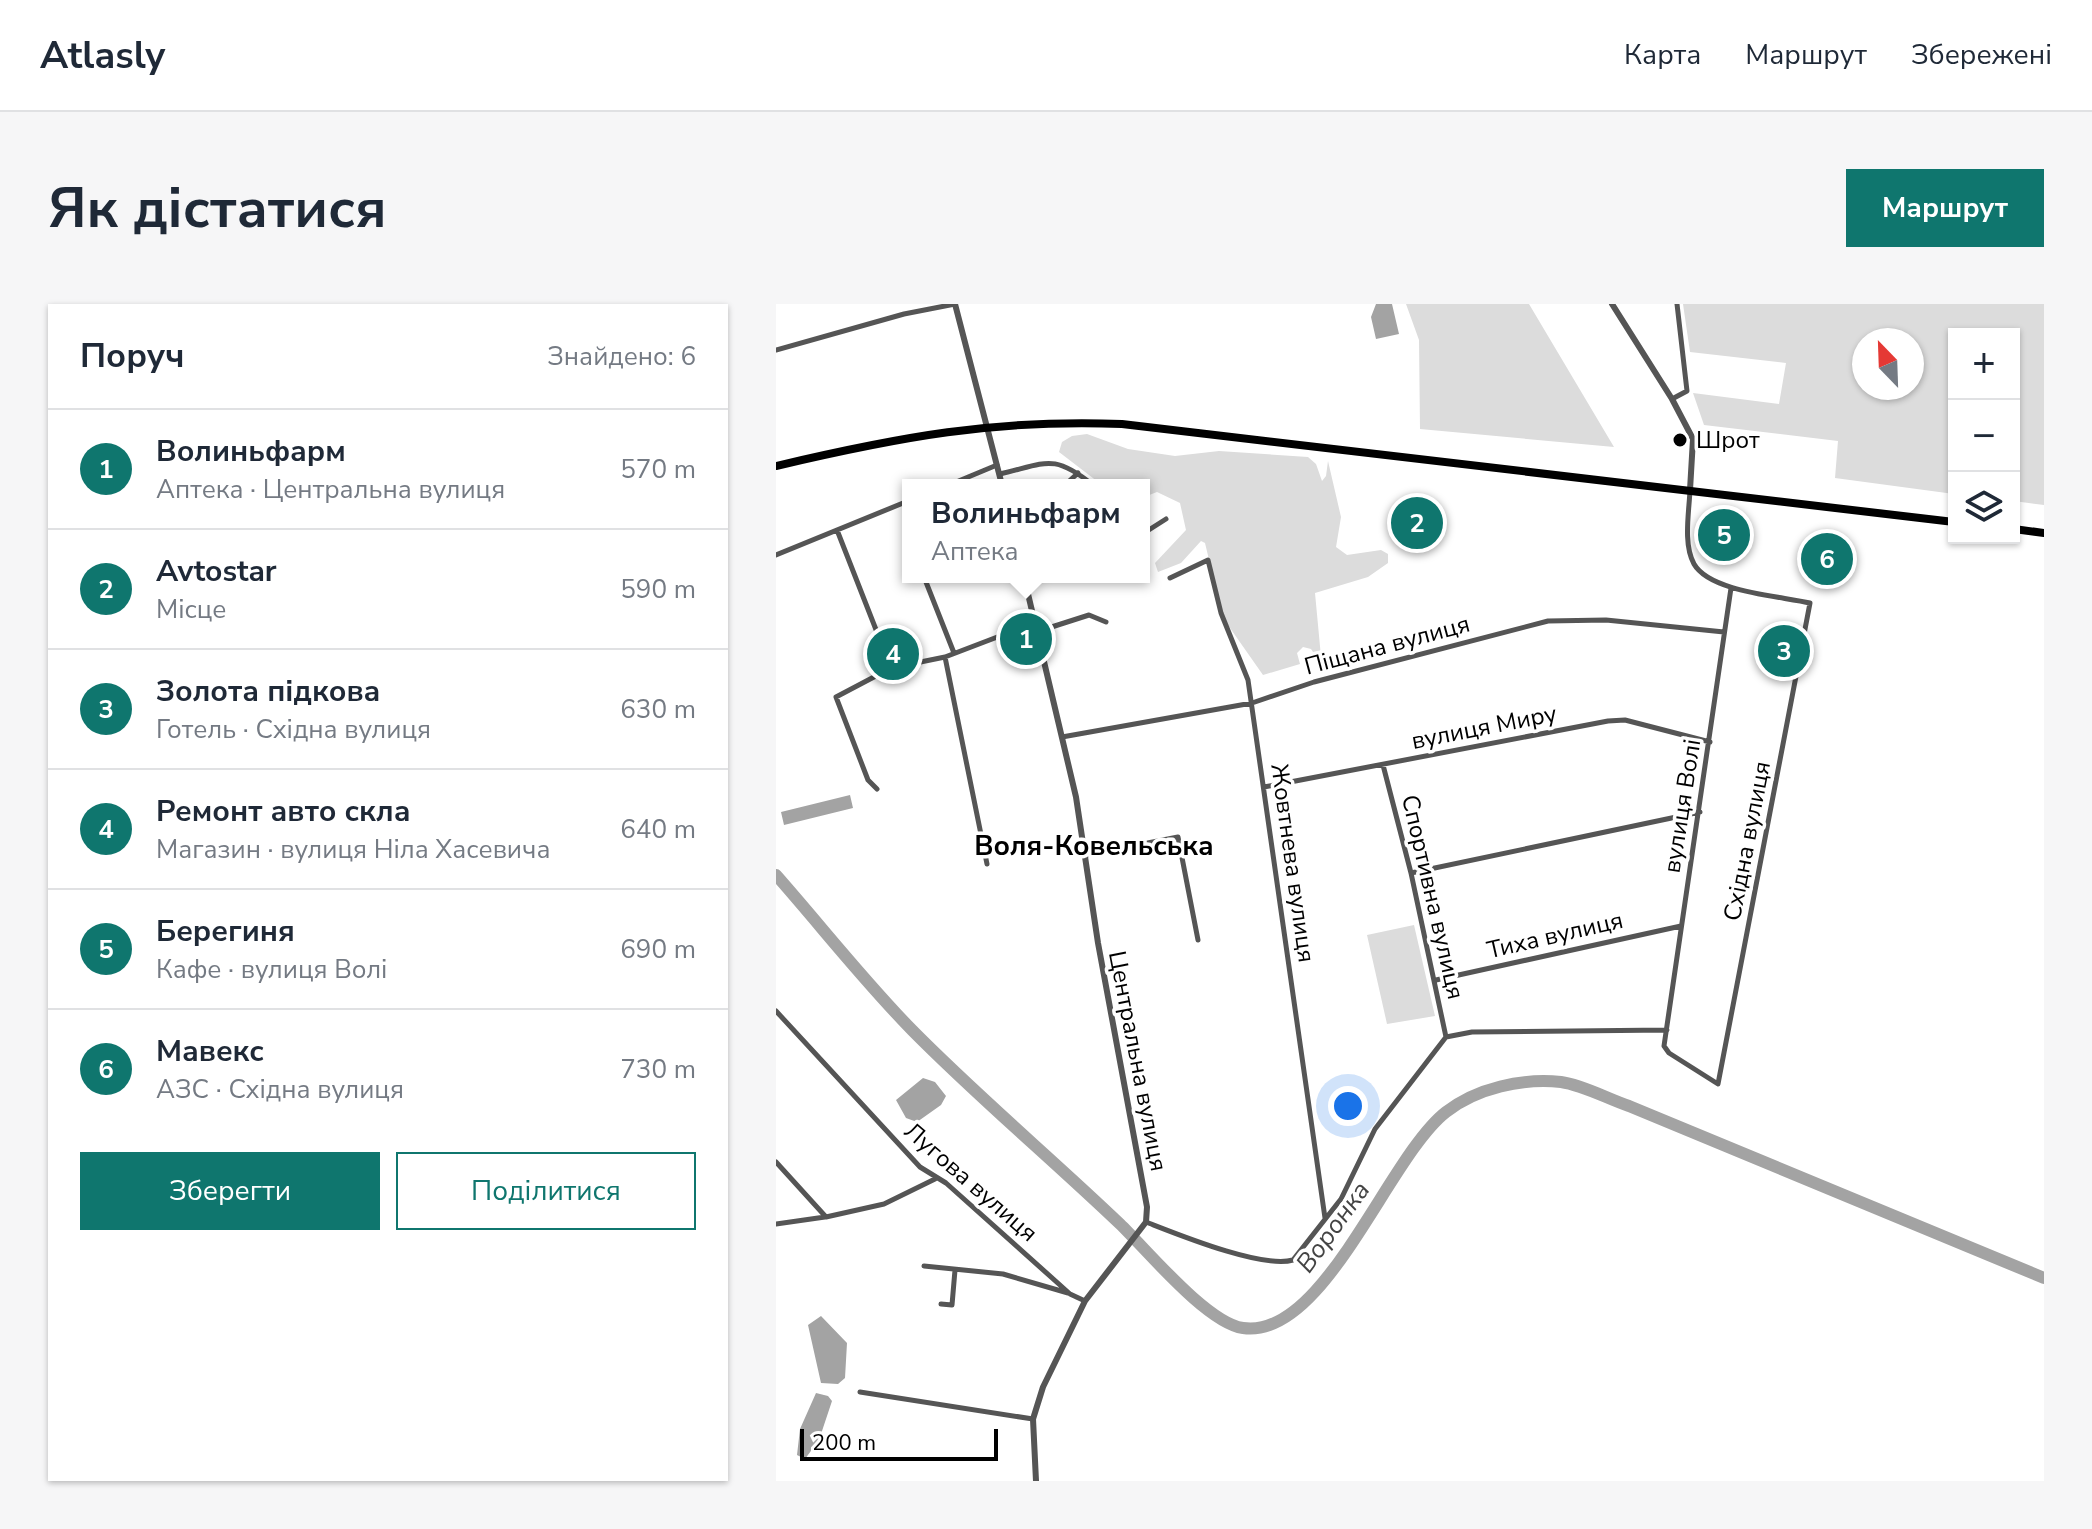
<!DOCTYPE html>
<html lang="uk">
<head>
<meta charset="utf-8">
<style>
	body { margin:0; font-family:"Nunito Sans",sans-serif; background:#f6f6f7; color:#1f2937 }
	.controls { position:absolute; right:24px; top:24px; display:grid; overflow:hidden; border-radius:0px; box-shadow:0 2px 6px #0004 }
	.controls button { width:72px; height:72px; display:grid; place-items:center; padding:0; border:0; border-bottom:2px solid #e0e1e3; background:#fff; color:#1f2937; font:40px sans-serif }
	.compass { position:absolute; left:1076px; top:24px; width:72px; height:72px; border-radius:50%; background:#fff; box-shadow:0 2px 6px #0004; rotate:337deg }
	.scale { position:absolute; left:24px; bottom:20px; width:198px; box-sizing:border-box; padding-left:8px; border:4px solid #000; border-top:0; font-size:22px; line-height:28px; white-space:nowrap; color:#000; -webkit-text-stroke:6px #fff; paint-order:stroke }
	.you { position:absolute; left:572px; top:802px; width:28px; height:28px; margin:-20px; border:6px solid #fff; border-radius:50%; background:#1a73e8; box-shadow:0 0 0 12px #1a73e833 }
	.badge { display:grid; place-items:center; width:52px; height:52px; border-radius:50%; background:#0f766e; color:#fff; font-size:26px; font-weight:700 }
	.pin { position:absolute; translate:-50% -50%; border:4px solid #fff; box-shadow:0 2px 8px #0006 }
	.popup { position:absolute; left:126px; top:175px; width:248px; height:104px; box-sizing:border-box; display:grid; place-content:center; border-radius:0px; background:#fff; filter:drop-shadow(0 2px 6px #0005); font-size:26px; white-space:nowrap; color:#747a83 }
	.popup b { font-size:30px; color:#1f2937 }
	.popup::after { content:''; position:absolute; left:50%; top:100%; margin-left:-16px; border:16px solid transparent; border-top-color:#fff }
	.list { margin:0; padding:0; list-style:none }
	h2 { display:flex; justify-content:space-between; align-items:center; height:104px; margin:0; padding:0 32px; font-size:34px }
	h2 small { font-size:26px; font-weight:400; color:#747a83 }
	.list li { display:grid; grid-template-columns:52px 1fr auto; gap:24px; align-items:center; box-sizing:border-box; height:120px; padding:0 32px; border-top:2px solid #e0e1e3 }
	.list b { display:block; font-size:30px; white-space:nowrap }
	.list p { margin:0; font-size:26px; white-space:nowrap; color:#747a83 }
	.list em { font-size:26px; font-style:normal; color:#747a83 }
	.actions { display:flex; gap:16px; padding:24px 32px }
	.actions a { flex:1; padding:18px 0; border:2px solid #0f766e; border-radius:0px; text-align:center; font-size:28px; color:#0f766e }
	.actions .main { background:#0f766e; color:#fff }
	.icon { flex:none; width:44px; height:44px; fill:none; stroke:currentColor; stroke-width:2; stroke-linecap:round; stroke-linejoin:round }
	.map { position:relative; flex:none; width:1268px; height:1177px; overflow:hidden; border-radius:0px }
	header { display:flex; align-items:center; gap:48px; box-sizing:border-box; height:112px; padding:0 40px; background:#fff; border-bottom:2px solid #e0e1e3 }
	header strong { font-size:38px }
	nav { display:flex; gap:44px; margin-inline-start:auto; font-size:28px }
	.intro { display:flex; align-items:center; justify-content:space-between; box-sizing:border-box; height:192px; padding:0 48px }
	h1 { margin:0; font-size:56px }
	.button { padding:20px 36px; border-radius:0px; background:#0f766e; color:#fff; font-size:28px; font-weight:700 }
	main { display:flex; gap:48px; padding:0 48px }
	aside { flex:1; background:#fff; border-radius:0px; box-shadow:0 2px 6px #0004 }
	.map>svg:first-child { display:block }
	.green { fill:#dcdcdc; fill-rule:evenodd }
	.water { fill:#a3a3a3 }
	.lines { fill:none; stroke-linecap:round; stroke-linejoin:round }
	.river { stroke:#a3a3a3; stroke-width:12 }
	.minor { stroke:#555; stroke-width:5 }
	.tertiary { stroke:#555; stroke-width:6 }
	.trunk { stroke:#000; stroke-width:8 }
	.poi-dot { fill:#000; stroke:#fff; stroke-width:3 }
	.labels { text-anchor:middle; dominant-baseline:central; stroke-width:7; stroke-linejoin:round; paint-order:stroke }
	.poi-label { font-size:24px; fill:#000; stroke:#fff; text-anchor:start }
	.street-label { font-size:24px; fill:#000; stroke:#fff }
	.water-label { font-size:26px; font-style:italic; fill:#444; stroke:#fff }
	.quarter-label { font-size:28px; font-weight:bold; fill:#000; stroke:#fff }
</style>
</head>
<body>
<header>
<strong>Atlasly</strong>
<nav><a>Карта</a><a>Маршрут</a><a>Збережені</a></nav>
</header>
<div class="intro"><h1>Як дістатися</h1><a class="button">Маршрут</a></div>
<main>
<aside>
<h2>Поруч<small>Знайдено: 6</small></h2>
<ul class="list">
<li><span class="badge">1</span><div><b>Волиньфарм</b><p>Аптека · Центральна вулиця</p></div><em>570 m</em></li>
<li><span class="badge">2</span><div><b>Avtostar</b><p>Місце</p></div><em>590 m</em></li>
<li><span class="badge">3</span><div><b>Золота підкова</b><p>Готель · Східна вулиця</p></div><em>630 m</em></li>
<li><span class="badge">4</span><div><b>Ремонт авто скла</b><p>Магазин · вулиця Ніла Хасевича</p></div><em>640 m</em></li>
<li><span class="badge">5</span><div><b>Берегиня</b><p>Кафе · вулиця Волі</p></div><em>690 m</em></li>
<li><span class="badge">6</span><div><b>Мавекс</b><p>АЗС · Східна вулиця</p></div><em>730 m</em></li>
</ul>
<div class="actions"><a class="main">Зберегти</a><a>Поділитися</a></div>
</aside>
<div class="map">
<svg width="1268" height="1177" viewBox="0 0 1268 1177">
	<rect width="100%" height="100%" fill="#fff"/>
	<path class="green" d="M630 0H753L838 143 644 125 643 36Z
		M907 0H1268V201L1238 197V30H1178V190L1059 174 1062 137 928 121 917 89 1003 100 1010 59 914 48ZM1136 36V84H1088V36Z
		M311 130 352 145 399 152 443 147 532 153 540 160 546 177 550 172 552 157 565 213 560 243 571 251 605 246 612 250V259L592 273 539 289 545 353 541 354 535 345 527 343 521 349 524 360 487 371 447 314 429 239 425 237 405 259 382 268 379 259 410 226 404 199 381 188 368 193V181H326L283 148 286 138 296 132Z
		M638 621 659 712 611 720 591 631Z"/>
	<path class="water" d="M600 0H616L623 30 600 35 595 13Z
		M74 491 77 504 8 521 5 508Z
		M147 774 159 778 170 792 165 801 141 818 130 814 120 796Z
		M45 1012 71 1039 69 1074 62 1080 45 1079 32 1021Z
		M40 1089 52 1092 56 1097 43 1136 29 1155 21 1151 24 1125Z"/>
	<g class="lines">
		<path class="river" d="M0 571C45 622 88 677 136 726 202 793 275 854 344 920 371 946 431 1019 467 1024 548 1036 612 853 670 808 701 784 746 774 785 778 807 781 832 795 853 802L1268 974"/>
		<path class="minor" d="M0 46 128 10 179 0
			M896 95 911 87 901 0
			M224 170C271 159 277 149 317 181
			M173 181 221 161
			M289 181 302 169
			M914 186C913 209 907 240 918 260 934 288 1004 292 1034 299L942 780 893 749 888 742 955 284
			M61 226 115 364
			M368 229 390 215
			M0 251 132 197
			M148 273 178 349
			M394 274 432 256 445 309 472 376 549 914
			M260 328 313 311 330 318
			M169 353 211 560
			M286 433 476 399 538 378 772 317 830 316 948 328
			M607 461 635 569 670 733
			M488 483 832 417 849 416 934 438
			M101 485 92 476 60 393 115 364 169 353 258 319
			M311 551 402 533 422 636
			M635 569 924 508
			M660 676 905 622
			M0 707 144 863 170 879 294 990 309 997
			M0 858 50 913 108 900 159 875
			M370 918C401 930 486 965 517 956L565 895 599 825 670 733 696 728 891 726
			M0 920 49 913
			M148 962 227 970 292 989
			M165 1000 176 1001 179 966
			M84 1088 257 1115"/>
		<path class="tertiary" d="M179 0 226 181
			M836 0 896 95 917 135 914 186
			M248 273 300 493 322 639 371 903 370 918 309 997 267 1083 257 1115 260 1177"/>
		<path class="trunk" d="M0 162C123 133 219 115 346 120L1178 218
			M1238 225 1268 229"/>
	</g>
	<circle class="poi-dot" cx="904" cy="136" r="8"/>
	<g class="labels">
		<g class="poi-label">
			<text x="920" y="136">Шрот</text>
		</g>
		<g class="street-label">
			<text transform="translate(611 341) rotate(-15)">Піщана вулиця</text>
			<text transform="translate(708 423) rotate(-11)">вулиця Миру</text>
			<text transform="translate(906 502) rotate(-81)">вулиця Волі</text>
			<text transform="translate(971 537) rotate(-79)">Східна вулиця</text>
			<text transform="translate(517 559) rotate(82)">Жовтнева вулиця</text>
			<text transform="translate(657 593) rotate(77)">Спортивна вулиця</text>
			<text transform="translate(779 631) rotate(-13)">Тиха вулиця</text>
			<text transform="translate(362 757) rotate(79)">Центральна вулиця</text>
			<text transform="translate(195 878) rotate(41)">Лугова вулиця</text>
		</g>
		<g class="water-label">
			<text transform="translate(557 923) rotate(-54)">Воронка</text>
		</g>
		<g class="quarter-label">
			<text x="318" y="542">Воля-Ковельська</text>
		</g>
	</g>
</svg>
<div class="controls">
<button>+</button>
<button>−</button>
<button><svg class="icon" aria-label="layers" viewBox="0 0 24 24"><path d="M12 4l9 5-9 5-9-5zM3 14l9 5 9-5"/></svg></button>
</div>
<svg class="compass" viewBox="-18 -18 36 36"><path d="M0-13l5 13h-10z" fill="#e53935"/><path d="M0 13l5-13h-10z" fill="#747a83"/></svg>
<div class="scale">200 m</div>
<div class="you"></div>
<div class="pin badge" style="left:250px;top:335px">1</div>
<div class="popup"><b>Волиньфарм</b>Аптека</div>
<div class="pin badge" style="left:641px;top:219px">2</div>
<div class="pin badge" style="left:1008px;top:347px">3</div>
<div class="pin badge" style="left:117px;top:350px">4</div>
<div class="pin badge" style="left:948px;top:231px">5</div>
<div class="pin badge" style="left:1051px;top:255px">6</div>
</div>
</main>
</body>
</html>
